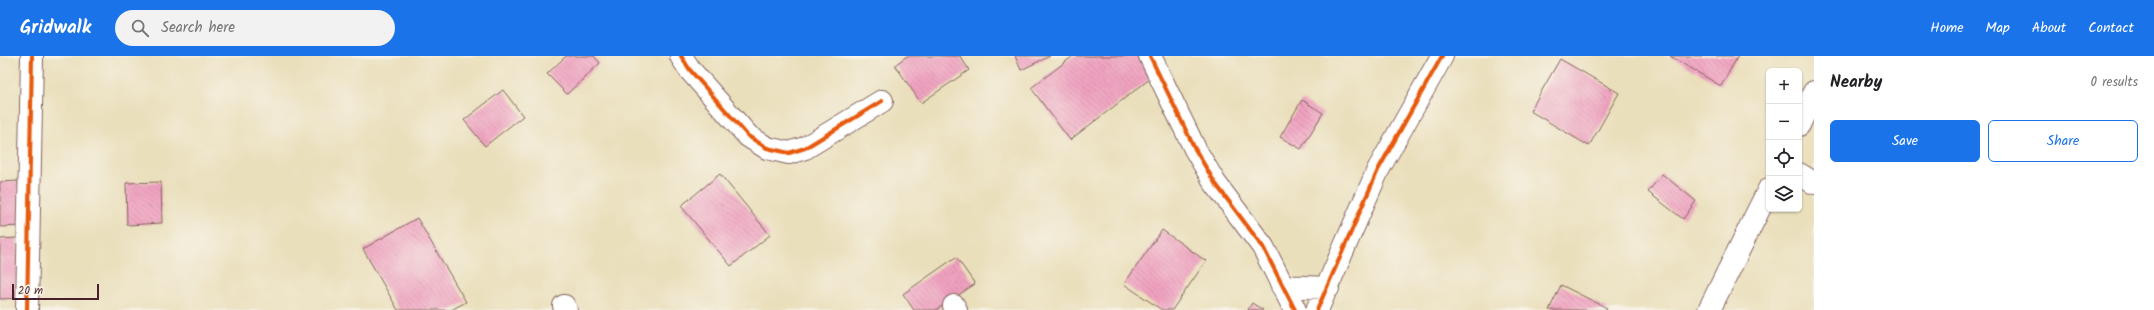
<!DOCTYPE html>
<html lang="en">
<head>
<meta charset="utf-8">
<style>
	body { margin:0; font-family:Kalam,sans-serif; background:#f2f2f2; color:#202124 }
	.controls { position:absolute; right:12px; top:12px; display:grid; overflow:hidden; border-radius:6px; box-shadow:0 1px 3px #0004 }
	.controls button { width:36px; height:36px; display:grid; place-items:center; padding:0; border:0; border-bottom:1px solid #e0e0e0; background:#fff; color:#202124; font:20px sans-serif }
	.scale { position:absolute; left:12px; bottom:10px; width:87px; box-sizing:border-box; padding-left:4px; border:2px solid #4a1f2b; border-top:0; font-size:11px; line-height:14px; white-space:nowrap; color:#4a1f2b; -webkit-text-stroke:3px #f7f3e8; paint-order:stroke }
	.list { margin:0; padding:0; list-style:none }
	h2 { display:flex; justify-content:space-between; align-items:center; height:52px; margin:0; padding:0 16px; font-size:17px }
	h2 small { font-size:13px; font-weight:400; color:#757577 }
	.actions { display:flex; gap:8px; padding:12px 16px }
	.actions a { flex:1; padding:9px 0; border:1px solid #1a73e8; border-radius:6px; text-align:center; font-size:14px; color:#1a73e8 }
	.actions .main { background:#1a73e8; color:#fff }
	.icon { flex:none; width:22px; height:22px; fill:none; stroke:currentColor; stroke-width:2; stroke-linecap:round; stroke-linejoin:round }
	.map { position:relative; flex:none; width:1814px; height:254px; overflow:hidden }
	header { display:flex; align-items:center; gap:24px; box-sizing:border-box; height:56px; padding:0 20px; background:#1a73e8; color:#fff }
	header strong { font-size:19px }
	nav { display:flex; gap:22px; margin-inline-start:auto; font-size:14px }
	.search { width:280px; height:36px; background:#f2f2f2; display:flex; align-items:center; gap:10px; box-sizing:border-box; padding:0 14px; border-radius:22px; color:#757577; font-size:15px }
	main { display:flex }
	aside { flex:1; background:#fff }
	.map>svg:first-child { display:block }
	.building { fill:url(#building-back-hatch) }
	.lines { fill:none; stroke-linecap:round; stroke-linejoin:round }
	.minor-casing { stroke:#82625d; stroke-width:24 }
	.minor { stroke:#fff; stroke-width:22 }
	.cycleway-casing { stroke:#f7f3e8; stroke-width:6 }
	.cycleway { stroke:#e8590c; stroke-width:4 }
</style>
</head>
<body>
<header>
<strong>Gridwalk</strong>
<div class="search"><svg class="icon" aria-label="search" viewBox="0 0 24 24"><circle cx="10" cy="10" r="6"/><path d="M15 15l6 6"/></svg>Search here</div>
<nav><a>Home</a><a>Map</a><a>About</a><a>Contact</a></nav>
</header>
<main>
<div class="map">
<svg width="1814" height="254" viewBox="0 0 1814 254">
	<defs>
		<pattern id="building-back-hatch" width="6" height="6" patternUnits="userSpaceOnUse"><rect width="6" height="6" fill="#f1a3c1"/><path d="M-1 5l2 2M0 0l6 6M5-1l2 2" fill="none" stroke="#c5849d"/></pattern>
	</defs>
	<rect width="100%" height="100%" fill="#f7f3e8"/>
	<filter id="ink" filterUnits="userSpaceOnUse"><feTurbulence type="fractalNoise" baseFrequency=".025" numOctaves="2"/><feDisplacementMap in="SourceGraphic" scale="8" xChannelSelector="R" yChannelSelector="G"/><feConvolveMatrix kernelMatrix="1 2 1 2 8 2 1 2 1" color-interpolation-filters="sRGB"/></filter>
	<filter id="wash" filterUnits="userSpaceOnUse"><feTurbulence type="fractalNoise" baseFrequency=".012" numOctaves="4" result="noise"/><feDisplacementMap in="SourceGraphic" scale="16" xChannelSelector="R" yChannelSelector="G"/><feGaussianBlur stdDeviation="0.9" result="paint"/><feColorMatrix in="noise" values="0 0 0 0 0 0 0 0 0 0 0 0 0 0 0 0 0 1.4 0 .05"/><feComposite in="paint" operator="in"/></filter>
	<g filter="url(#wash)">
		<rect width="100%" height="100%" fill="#eadfbb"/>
		<g id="blocks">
			<path class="building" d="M566 0H594L600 7 567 38 547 18Z
				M907 0H960L969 14 921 47 895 9Z
				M1015 0H1050L1021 14Z
				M1073 0H1153L1163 13 1070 84 1031 32Z
				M1670 0H1738L1721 30Z
				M1560 3 1619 37 1589 90 1530 55Z
				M503 34 523 60 485 90 464 64Z
				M1302 44 1323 57 1301 93 1280 81Z
				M720 118 770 179 731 210 681 150Z
				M1662 118 1696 145 1683 163 1648 136Z
				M18 125 21 170 0 171V126Z
				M161 126 162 167 127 169 126 127Z
				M417 162 466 246 451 254H398L363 193Z
				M1162 174 1206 205 1172 254H1162L1124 228Z
				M17 182 21 242 0 243V183Z
				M956 201 975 228 936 254H914L903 238Z
				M1561 229 1607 252 1606 254H1549Z
				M1252 247 1263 254H1248Z"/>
		</g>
	</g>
	<g filter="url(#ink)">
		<use href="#blocks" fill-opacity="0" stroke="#82625d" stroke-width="1"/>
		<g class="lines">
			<g class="minor-casing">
				<path id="minor" d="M681 0 690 14 748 80 767 92 789 97 805 92 882 45
					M1150 0 1195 93 1215 127 1263 191 1295 254
					M1799 69 1814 36
					M1799 118 1814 127
					M1282 230 1328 232
					M564 250 566 254
					M954 250 956 254
					M27 254 32 0
					M1317 254 1378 114 1442 0
					M1709 254 1769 133"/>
			</g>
			<use href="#minor" class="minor"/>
			<g class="cycleway-casing">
				<path id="cycleway" d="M681 0 690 14 748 80 767 92 789 97 805 92 882 45
					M1150 0 1195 93 1215 127 1263 191 1295 254
					M27 254 32 0
					M1317 254 1378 114 1442 0"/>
			</g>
			<use href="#cycleway" class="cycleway"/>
		</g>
	</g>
</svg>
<div class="controls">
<button>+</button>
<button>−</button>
<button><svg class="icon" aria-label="locate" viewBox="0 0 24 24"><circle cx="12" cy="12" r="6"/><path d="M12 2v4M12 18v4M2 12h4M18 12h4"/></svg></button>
<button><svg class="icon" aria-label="layers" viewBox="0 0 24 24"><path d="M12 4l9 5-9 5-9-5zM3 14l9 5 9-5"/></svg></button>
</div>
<div class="scale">20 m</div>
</div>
<aside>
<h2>Nearby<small>0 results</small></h2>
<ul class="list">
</ul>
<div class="actions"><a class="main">Save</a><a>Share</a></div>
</aside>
</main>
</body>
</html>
